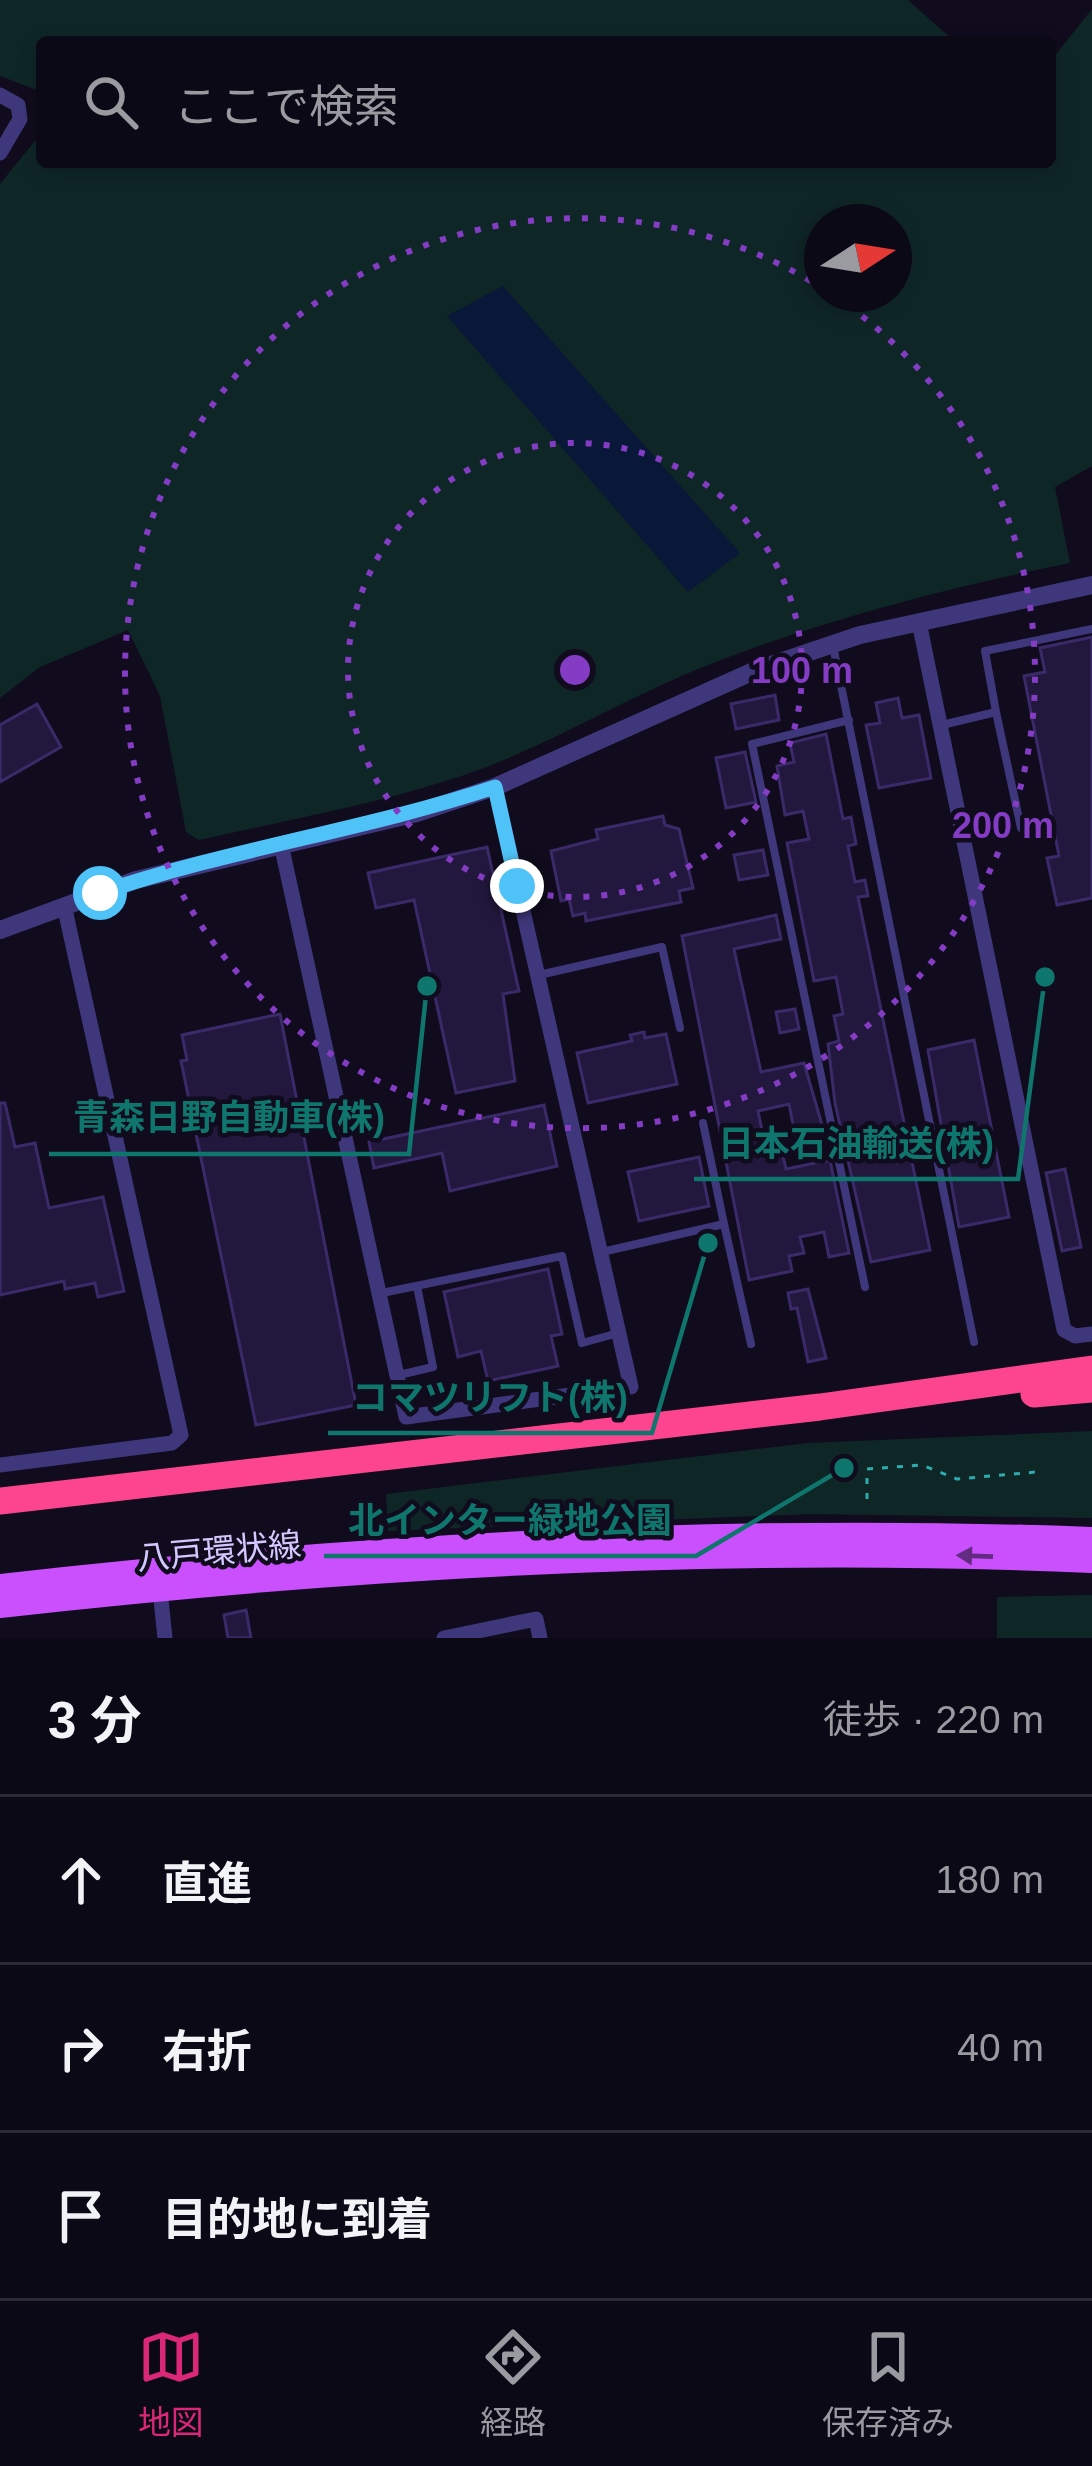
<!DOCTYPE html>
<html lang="ja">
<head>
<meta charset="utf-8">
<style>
	body { margin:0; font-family:Helvetica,"Noto Sans JP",sans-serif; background:#1a1723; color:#f1f3f6 }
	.compass { position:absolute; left:804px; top:204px; width:108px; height:108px; border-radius:50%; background:#0c0916; box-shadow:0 6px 18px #0003; rotate:78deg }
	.stop { position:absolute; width:36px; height:36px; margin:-27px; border:9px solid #4fc3f7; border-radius:50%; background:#fff }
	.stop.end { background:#4fc3f7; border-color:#fff; box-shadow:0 3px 12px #0008 }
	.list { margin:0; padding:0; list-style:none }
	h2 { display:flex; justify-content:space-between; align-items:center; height:156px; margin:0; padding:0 48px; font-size:51px }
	h2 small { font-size:39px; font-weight:400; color:#9a9aa1 }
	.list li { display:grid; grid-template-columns:78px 1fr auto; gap:36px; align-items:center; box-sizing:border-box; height:168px; padding:0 48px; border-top:3px solid #2c2a35 }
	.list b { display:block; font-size:45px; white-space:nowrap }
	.list em { font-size:39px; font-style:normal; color:#9a9aa1 }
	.icon { flex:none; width:66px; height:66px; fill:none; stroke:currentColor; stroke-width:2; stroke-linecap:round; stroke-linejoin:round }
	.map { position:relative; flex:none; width:1092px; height:1638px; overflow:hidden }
	.search { position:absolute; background:#0c0916; box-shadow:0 6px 18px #0003; left:36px; right:36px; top:36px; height:132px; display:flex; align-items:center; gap:30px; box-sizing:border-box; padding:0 42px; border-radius:12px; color:#9a9aa1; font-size:45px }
	.sheet { height:660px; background:#0c0916 }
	nav { display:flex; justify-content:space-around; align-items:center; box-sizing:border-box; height:168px; border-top:3px solid #2c2a35; background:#0c0916; font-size:33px; color:#9a9aa1 }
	nav a { display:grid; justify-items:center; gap:6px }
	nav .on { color:#db2777 }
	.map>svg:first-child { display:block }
	.green { fill:#0f2627; fill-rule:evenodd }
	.water { fill:#091739 }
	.building { fill:#22183e; stroke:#3b2a69; stroke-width:3 }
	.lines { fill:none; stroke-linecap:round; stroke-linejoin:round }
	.path { stroke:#2eabad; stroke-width:3; stroke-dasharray:6 9; stroke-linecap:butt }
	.service { stroke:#3f377c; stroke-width:8 }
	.minor { stroke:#3f377c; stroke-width:15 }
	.tertiary { stroke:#3f377c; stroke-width:18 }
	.primary { stroke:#ca50fe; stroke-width:24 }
	.motorway { stroke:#fd448f; stroke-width:27 }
	.oneway { fill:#642b82 }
	.route { stroke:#4fc3f7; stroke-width:15 }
	.ring { fill:none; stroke:#843cc5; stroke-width:6; stroke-dasharray:6 12 }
	.labels { text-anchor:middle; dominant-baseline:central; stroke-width:9; stroke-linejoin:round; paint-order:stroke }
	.street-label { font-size:33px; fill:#d2c8ff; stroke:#100c1d }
	.centre { fill:#843cc5; stroke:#100c1d; stroke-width:6 }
	.ring-label { font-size:36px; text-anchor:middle; font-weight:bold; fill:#843cc5; stroke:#100c1d; stroke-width:9; stroke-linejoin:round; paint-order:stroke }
	.leader { fill:none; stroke:#0f766e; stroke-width:4.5 }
	.callout-dot { fill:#0f766e; stroke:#100c1d; stroke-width:4.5 }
	.callout-label { font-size:36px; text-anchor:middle; font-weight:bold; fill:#0f766e; stroke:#100c1d; stroke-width:9; stroke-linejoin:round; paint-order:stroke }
</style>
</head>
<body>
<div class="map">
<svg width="1092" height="1638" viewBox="0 0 1092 1638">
	<rect width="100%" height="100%" fill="#100c1d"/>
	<path class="green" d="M0 0H908L955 42H42V92L0 76Z
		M1092 9V466L1055 487 1070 563C946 588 826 619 708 665 621 699 540 752 449 780 368 806 282 821 199 840L186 832 160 696 128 630 40 667 0 698V184L34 142 42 138V162H1050V62ZM822 222H894V294H822Z
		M1092 1431V1518L809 1514 388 1531 386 1494 808 1443Z
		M1092 1595V1638H997V1597Z"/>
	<path class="water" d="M503 286 740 553 688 592 447 316Z"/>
	<path class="building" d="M1092 637V898L1057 905 1047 858 1059 856 1024 676 1045 672 1040 648Z
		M775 695 779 720 736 729 731 704Z
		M898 698 902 718 919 715 931 778 879 788 866 725 880 723 876 703Z
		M37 704 61 747 0 782V725Z
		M826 734 843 819 851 817 856 844 848 846 855 882 865 880 868 896 858 897 930 1250 871 1262 835 1103 828 1044 839 1041 834 1016 843 1014 836 977 814 981 787 843 809 839 803 811 785 815 777 766 794 762 790 743Z
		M745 752 756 802 726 808 716 758Z
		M663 816 665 825 679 829 693 888 679 891 681 902 586 921 585 913 573 916 569 899 561 901 551 851 598 839 596 830Z
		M487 847 519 991 503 994 515 1081 456 1093 414 900 376 908 368 873Z
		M763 850 768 875 739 880 734 855Z
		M776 915 781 939 734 949 761 1072 804 1063 825 1135 796 1140 789 1104 758 1111 764 1140 779 1137 786 1169 830 1160 849 1253 829 1257 824 1232 800 1237 804 1253 789 1256 792 1271 749 1280 682 936Z
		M795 1009 799 1029 780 1033 776 1012Z
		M280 1014 356 1405 256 1425 181 1061 187 1060 182 1035Z
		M644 1032 645 1038 666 1034 677 1084 588 1103 577 1053 632 1041 630 1035Z
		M974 1040 1009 1217 959 1227 928 1050Z
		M0 1103H5L15 1147 35 1143 49 1208 103 1197 124 1291 98 1297 95 1283 65 1289 64 1281 0 1295Z
		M544 1105 557 1166 450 1191 442 1153 374 1168 369 1142Z
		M699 1157 709 1206 639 1221 628 1172Z
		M1065 1169 1081 1247 1062 1251 1046 1173Z
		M548 1269 562 1334 551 1336 558 1366 488 1381 481 1351 458 1357 444 1292Z
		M808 1289 826 1358 808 1362 797 1308 791 1309 788 1293Z
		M246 1610 251 1638H228L224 1615Z"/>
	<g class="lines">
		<path class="path" d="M867 1499V1469L922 1465 957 1479 1036 1472"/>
		<path class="service" d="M833 646 974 1342
			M996 712 985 651 1092 629
			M849 720 752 744 865 1287
			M942 725 996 712 1021 828
			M539 975 662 947 680 1028
			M703 1123 724 1224
			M602 1252 724 1224 751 1344
			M382 1293 562 1256 582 1343 618 1333
			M399 1375 433 1367 417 1286"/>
		<path class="minor" d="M0 95 18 105 20 119 0 153
			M919 622 1064 1330 1075 1336 1092 1334
			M281 844 406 1417 631 1387 495 787
			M0 1465 172 1443 181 1435 64 905
			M160 1590 165 1638
			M444 1638 536 1619 540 1638"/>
		<path class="tertiary" d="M0 930 136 880 417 813 495 787 756 670 860 635 1092 585"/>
		<path class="primary" d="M0 1586C363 1545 727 1525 1092 1539
			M0 1606C363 1565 727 1545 1092 1561"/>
		<path class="motorway" d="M1034 1394 1092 1389
			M0 1501 820 1407 1092 1369"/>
	</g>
	<defs><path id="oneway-solid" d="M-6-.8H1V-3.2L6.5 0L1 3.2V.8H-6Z" transform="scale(3)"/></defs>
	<use class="oneway" href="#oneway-solid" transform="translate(975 1556) rotate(-178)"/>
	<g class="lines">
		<path class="route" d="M100 893C229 849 365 830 495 787L517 886"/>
	</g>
	<g class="ring">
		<circle cx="575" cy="670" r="227"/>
		<path d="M833 295A455 455 0 1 1 819 286"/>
	</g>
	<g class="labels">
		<g class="street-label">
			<text transform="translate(219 1551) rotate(-5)">八戸環状線</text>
		</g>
	</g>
	<circle cx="575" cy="670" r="18" class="centre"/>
	<g class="ring-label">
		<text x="802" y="683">100 m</text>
		<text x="1003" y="838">200 m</text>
	</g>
	<path class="leader" d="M427 986L409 1154H49M1045 977L1018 1179H694M708 1243L652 1433H328M844 1468L696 1556H324"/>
	<g class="callout-dot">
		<circle cx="427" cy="986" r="12"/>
		<circle cx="1045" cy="977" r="12"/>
		<circle cx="708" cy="1243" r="12"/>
		<circle cx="844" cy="1468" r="12"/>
	</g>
	<g class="callout-label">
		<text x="229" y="1130">青森日野自動車(株)</text>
		<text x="856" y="1156">日本石油輸送(株)</text>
		<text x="490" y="1410">コマツリフト(株)</text>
		<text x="510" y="1533">北インター緑地公園</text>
	</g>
</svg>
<svg class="compass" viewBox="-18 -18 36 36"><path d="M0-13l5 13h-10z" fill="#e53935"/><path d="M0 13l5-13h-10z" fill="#9a9aa1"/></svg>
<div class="stop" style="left:100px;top:893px"></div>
<div class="stop end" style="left:517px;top:886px"></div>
<div class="search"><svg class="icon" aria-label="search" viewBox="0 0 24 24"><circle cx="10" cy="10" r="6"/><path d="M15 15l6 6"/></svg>ここで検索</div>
</div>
<section class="sheet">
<h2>3 分<small>徒歩 · 220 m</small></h2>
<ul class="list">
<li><svg class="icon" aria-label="ahead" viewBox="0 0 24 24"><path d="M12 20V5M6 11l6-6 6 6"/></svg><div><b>直進</b></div><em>180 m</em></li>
<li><svg class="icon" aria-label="right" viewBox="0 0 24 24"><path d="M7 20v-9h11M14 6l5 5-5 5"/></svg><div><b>右折</b></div><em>40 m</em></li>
<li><svg class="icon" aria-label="arrive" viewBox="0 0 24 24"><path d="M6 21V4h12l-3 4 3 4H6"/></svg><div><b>目的地に到着</b></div></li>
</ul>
</section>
<nav>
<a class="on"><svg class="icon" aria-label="map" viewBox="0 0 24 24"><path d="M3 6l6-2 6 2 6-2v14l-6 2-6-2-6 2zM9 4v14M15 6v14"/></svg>地図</a>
<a><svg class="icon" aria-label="directions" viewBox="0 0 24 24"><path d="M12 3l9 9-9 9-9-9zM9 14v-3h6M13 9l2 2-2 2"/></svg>経路</a>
<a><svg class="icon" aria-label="saved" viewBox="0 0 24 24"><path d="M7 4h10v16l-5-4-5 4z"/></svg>保存済み</a>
</nav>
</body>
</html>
